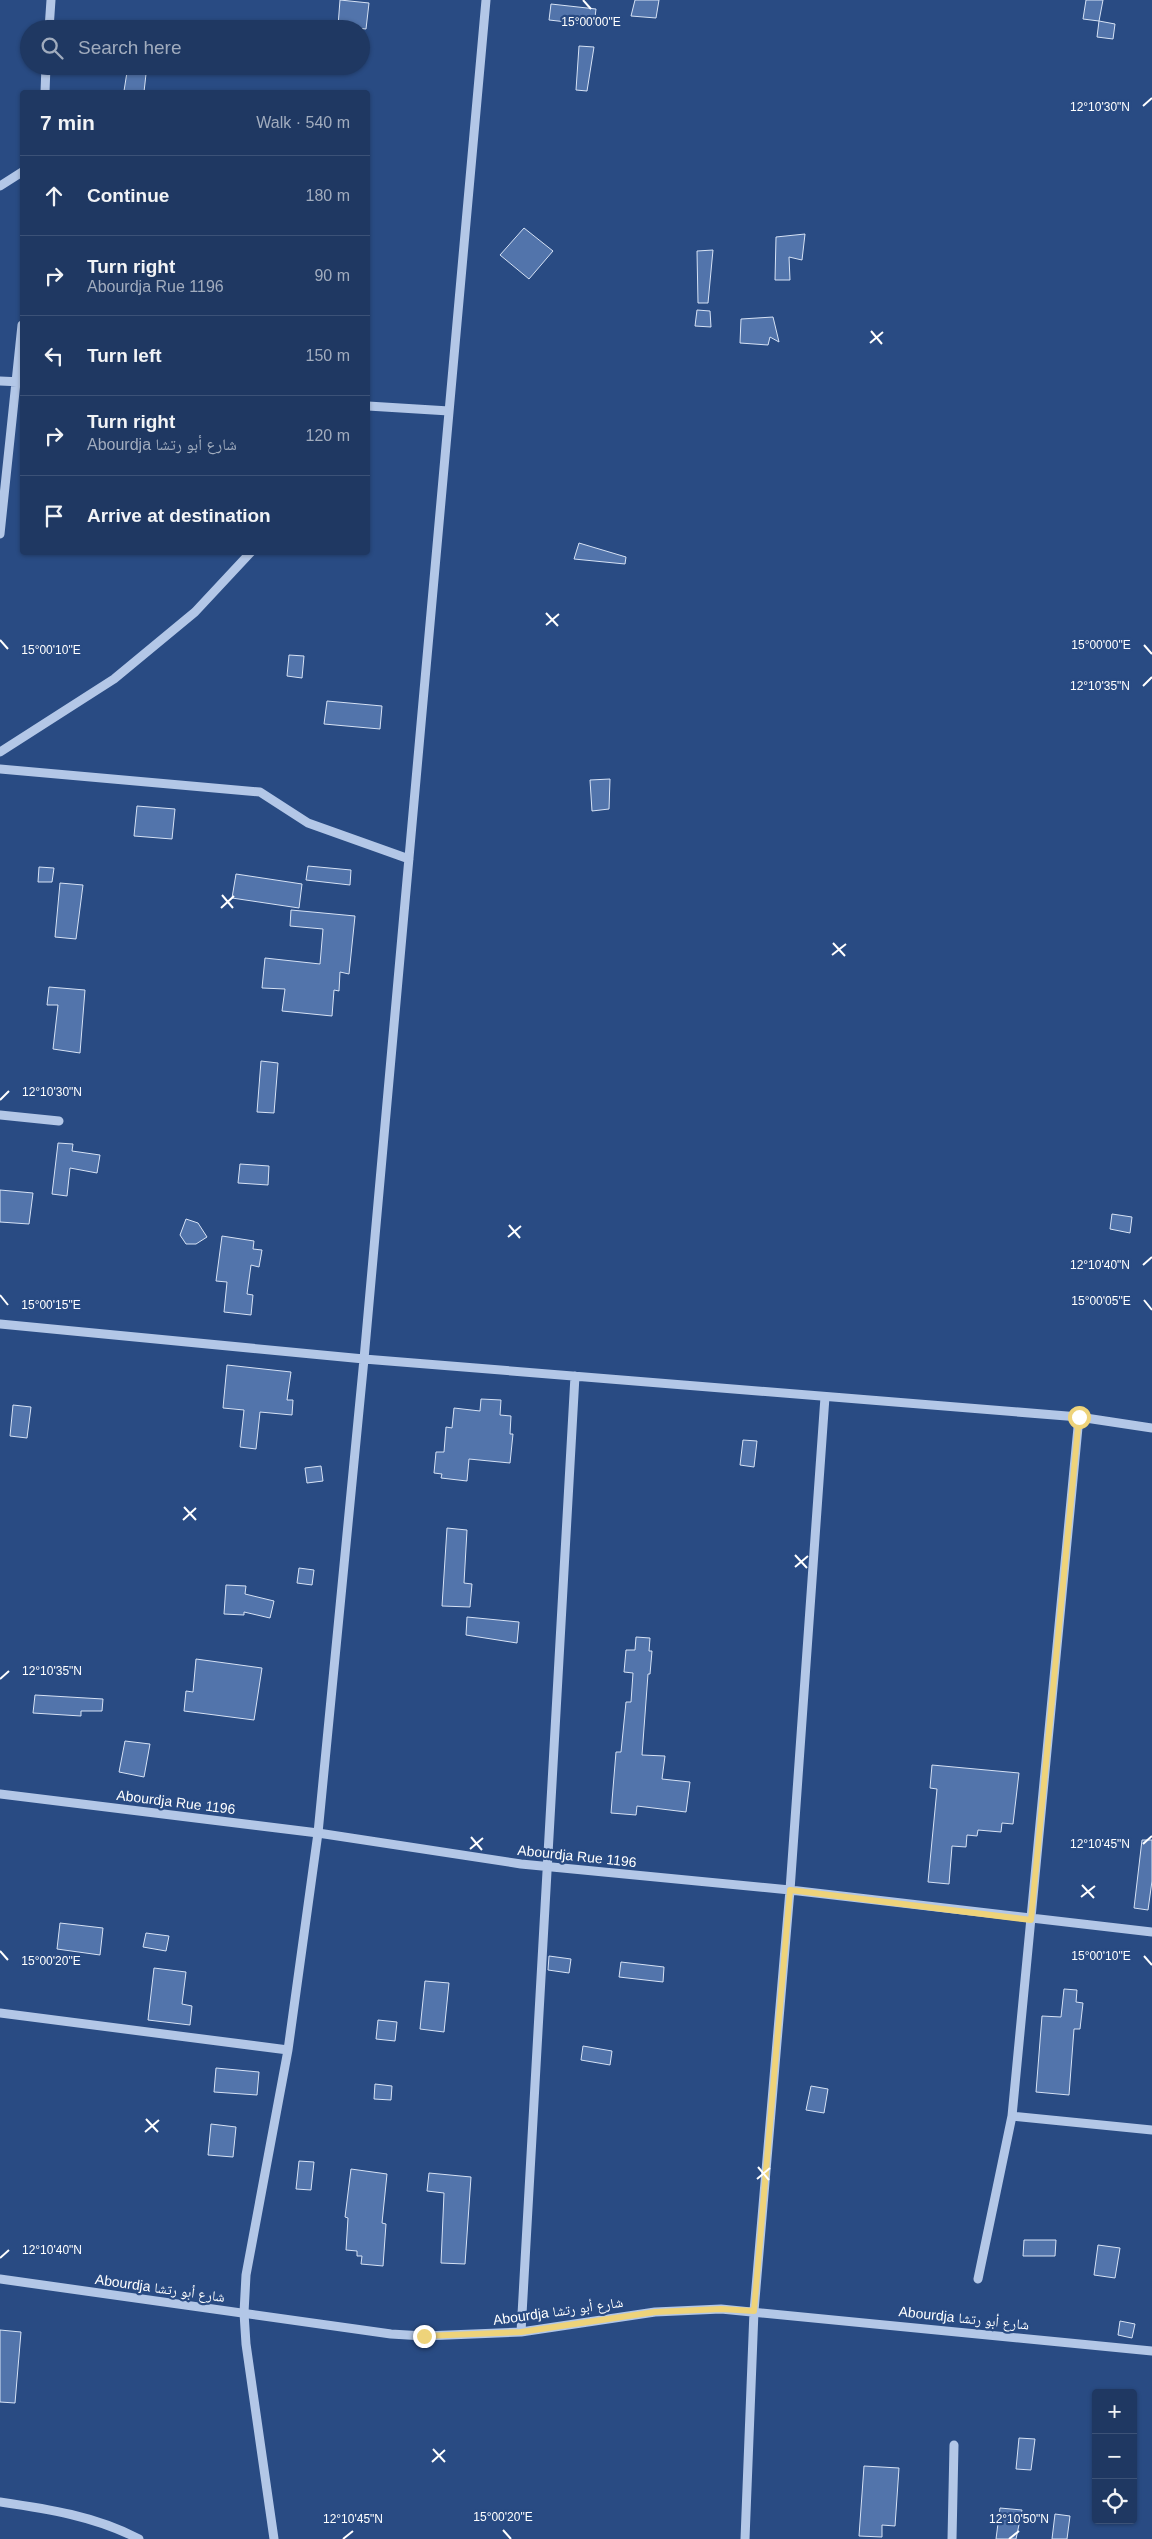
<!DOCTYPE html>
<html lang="en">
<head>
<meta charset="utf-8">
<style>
	body { margin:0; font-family:Helvetica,"Noto Naskh Arabic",sans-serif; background:#2c436b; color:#f1f3f6 }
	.controls { position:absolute; right:15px; bottom:15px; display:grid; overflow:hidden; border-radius:5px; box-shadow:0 1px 4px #0004 }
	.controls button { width:45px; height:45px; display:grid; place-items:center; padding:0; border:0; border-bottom:1px solid #3c5277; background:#1f3862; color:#f1f3f6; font:25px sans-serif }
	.stop { position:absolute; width:15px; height:15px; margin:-11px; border:4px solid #eed37a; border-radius:50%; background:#fff }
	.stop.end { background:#eed37a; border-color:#fff; box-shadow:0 1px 5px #0008 }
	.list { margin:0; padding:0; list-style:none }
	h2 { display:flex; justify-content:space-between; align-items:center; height:65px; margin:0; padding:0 20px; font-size:21px }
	h2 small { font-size:16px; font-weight:400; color:#a1acbe }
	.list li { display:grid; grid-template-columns:32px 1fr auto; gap:15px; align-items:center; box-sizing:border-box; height:80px; padding:0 20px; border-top:1px solid #3c5277 }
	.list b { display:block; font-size:19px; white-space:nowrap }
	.list p { margin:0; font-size:16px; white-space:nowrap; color:#a1acbe }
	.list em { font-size:16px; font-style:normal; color:#a1acbe }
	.icon { flex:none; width:28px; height:28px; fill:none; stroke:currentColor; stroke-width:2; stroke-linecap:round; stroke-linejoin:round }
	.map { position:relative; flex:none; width:1152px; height:2539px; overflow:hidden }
	.search { position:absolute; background:#1f3862; box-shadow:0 1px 4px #0004; left:20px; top:20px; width:350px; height:55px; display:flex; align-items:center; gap:12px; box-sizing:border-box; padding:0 18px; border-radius:28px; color:#a1acbe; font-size:19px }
	.panel { position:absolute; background:#1f3862; box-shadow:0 1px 4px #0004; left:20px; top:90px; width:350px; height:465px; border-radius:5px }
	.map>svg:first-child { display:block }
	.building { fill:#5274ab; stroke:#d6e2f5 }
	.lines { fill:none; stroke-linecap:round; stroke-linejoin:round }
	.minor { stroke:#b3c7e7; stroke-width:9 }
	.route { stroke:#eed37a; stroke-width:6 }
	.ticks { fill:none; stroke:#fff; stroke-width:2 }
	.labels { text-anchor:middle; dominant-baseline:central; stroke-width:4.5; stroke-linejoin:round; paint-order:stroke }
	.street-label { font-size:14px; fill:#fff; stroke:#294b83 }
	.ticks-label { font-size:12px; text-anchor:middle; fill:#fff; stroke:#294b83; stroke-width:4.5; stroke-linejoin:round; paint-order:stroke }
</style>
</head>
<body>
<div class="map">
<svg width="1152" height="2539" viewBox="0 0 1152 2539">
	<rect width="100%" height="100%" fill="#294b83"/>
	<path class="building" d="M340 0 369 3 366 29 338 26Z
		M635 0H659L656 18 631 16Z
		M1086 0H1103L1099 21 1083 19Z
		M551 4 596 9 594 25 549 20Z
		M1099 21 1115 24 1113 39 1097 37Z
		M579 46 594 47 587 91 576 90Z
		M127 72 146 74 144 92 124 91Z
		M524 228 553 251 529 279 500 255Z
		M805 234 802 260 789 257 790 280H775L776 237Z
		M713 250 708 303H698L697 251Z
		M697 310 710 311 711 327 695 326Z
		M773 317 779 342 770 337 768 345 740 343 741 319Z
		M579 543 626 557 625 564 574 559Z
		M289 655 304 656 302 678 287 676Z
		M327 701 382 706 380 729 324 724Z
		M610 779 609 809 592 811 590 780Z
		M137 806 175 809 172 839 134 836Z
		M308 866 351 870 350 885 306 880Z
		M39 867 54 868 52 882H38Z
		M236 874 302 884 299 908 232 898Z
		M60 883 83 885 76 939 55 937Z
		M291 910 355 916 349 974 340 972 339 991 334 990 332 1016 282 1011 285 989 262 988 265 958 320 964 323 929 290 926Z
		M49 987 85 990 80 1053 53 1049 58 1005H47Z
		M261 1061 278 1063 274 1113 257 1112Z
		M58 1143 73 1144 72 1151 100 1155 97 1173 70 1168 67 1196 52 1194Z
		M240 1164 269 1166 268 1185 238 1183Z
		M0 1190 33 1193 29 1224 0 1222Z
		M1112 1214 1132 1217 1130 1233 1110 1229Z
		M186 1219 198 1223 207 1237 196 1244H186L180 1235Z
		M222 1236 254 1241 253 1249 262 1250 259 1267 251 1265 247 1294 253 1295 251 1315 224 1312 227 1282 216 1281Z
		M227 1365 291 1372 287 1400H293L292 1415 260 1412 256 1449 240 1447 244 1410 223 1408Z
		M481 1399 501 1400 500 1415 511 1416 510 1434H513L510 1463 469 1459 467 1481 441 1478 442 1474 434 1473 436 1452H444L446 1427 452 1428 454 1408 480 1411Z
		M13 1405 31 1407 27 1438 10 1436Z
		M743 1440 757 1441 754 1467 740 1465Z
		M321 1466 323 1481 307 1483 305 1468Z
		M447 1528 467 1530 464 1583 472 1584 470 1607 442 1606Z
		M299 1568 314 1570 312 1585 297 1583Z
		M226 1585 246 1586 245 1594 274 1601 270 1618 244 1612V1615L224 1614Z
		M467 1617 519 1622 517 1643 466 1635Z
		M636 1637 650 1638 649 1651H652L650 1674H648L642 1755 665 1756 662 1779 690 1782 686 1812 637 1806 636 1815 611 1813 616 1752H621L626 1702H631L633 1673 624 1672 626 1650H635Z
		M196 1659 262 1668 254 1720 184 1711 186 1691 193 1692Z
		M35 1695 103 1699 102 1711H81V1716L33 1713Z
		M125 1741 150 1744 144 1777 119 1772Z
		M932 1765 1019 1773 1013 1824 1002 1823 1001 1832 978 1830 977 1836 967 1835 966 1847 952 1846 949 1884 928 1882 937 1789 930 1788Z
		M1142 1840H1152V1881L1148 1910 1134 1908Z
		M60 1923 103 1928 100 1955 57 1949Z
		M146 1933 169 1936 166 1951 143 1947Z
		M549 1956 571 1959 569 1973 548 1970Z
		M621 1962 664 1967 663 1982 619 1977Z
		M154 1968 186 1972 182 2004 192 2006 190 2025 148 2020Z
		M425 1981 449 1983 444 2032 420 2029Z
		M1064 1989 1077 1990 1076 2002 1083 2003 1080 2029H1074L1069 2095 1036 2092 1042 2016 1061 2017Z
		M378 2020 397 2022 395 2041 376 2039Z
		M583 2046 612 2051 610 2065 581 2060Z
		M216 2068 259 2072 257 2095 214 2092Z
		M375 2084 392 2086 391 2100 374 2099Z
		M811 2086 828 2089 824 2113 806 2110Z
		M211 2124 236 2127 233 2157 208 2155Z
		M299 2161 314 2162 311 2190 296 2189Z
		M351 2169 387 2174 382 2223 386 2224 383 2266 361 2264 362 2256H357V2251L346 2250 348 2218 345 2217Z
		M429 2173 471 2177 465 2264 441 2263 444 2193 427 2191Z
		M1024 2240H1056L1055 2256H1023Z
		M1098 2245 1120 2248 1115 2278 1094 2275Z
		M1120 2321 1135 2324 1132 2338 1118 2335Z
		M0 2330 21 2332 15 2403 0 2402Z
		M1019 2438 1035 2439 1031 2470 1016 2469Z
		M864 2466 899 2468 895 2526 882 2525V2537L859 2536Z
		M1000 2508 1022 2510 1016 2539H996Z
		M1055 2514 1070 2516 1067 2539H1052Z"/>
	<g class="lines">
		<path class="minor" d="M49 29 51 0
			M45 92 46 66
			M0 186 22 172
			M0 381 22 382
			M368 406 449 411
			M0 534 22 325
			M0 752 114 679 195 612 251 552
			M0 769 260 792 308 823 409 859
			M0 1115 59 1121
			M0 1324 364 1359 1079 1417 1152 1428
			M0 1794 318 1833 521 1864 790 1890 1152 1932
			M0 2013 288 2050
			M1012 2116 1152 2130
			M0 2279 391 2334 424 2336 521 2332 655 2312 721 2309 1152 2351
			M978 2279 1012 2116 1079 1417
			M521 2332 575 1376
			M0 2502C48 2509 95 2516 139 2539
			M274 2539 246 2344 244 2313 246 2275 288 2050 318 1833 364 1359 486 0
			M745 2539 754 2311 790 1890 825 1397
			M952 2539 954 2445"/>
	</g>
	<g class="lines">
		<path class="route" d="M424 2336 521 2332 655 2312 721 2309 754 2311 790 1890 1031 1920 1079 1417"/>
	</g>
	<path class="ticks" d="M583 0 591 9M1143 106 1152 98M871 331 882 344M870 343 883 332M546 613 558 626M546 625 559 614M0 640 8 649M1144 645 1152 654M1143 686 1152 677M222 895 233 908M221 908 234 896M833 943 845 956M832 955 846 944M0 1100 9 1091M509 1225 520 1238M508 1237 521 1226M1143 1265 1152 1257M0 1295 8 1305M1144 1300 1152 1310M184 1507 196 1520M183 1520 196 1508M795 1555 807 1568M795 1567 808 1556M0 1679 9 1671M471 1837 482 1850M1143 1844 1152 1836M470 1849 483 1838M1082 1885 1094 1898M1081 1897 1095 1886M0 1951 8 1960M1144 1956 1152 1965M146 2119 158 2132M145 2132 159 2120M758 2167 769 2180M757 2179 770 2168M0 2258 9 2250M433 2449 445 2462M432 2462 445 2450M503 2530 511 2539M343 2539 353 2531M1009 2539 1019 2531"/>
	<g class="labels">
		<g class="street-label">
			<text transform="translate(176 1802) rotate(7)">Abourdja Rue 1196</text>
			<text transform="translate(577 1856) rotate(6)">Abourdja Rue 1196</text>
			<text transform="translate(160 2288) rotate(8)">Abourdja شارع أبو رتشا</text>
			<text transform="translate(558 2311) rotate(-8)">Abourdja شارع أبو رتشا</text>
			<text transform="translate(964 2318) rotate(6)">Abourdja شارع أبو رتشا</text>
		</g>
	</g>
	<g class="ticks-label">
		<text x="591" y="26">15°00'00"E</text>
		<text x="1100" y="111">12°10'30"N</text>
		<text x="1101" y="649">15°00'00"E</text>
		<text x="51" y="654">15°00'10"E</text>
		<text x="1100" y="690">12°10'35"N</text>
		<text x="52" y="1096">12°10'30"N</text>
		<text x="1100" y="1269">12°10'40"N</text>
		<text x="1101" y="1305">15°00'05"E</text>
		<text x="51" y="1309">15°00'15"E</text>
		<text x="52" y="1675">12°10'35"N</text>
		<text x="1100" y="1848">12°10'45"N</text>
		<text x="1101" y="1960">15°00'10"E</text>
		<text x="51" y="1965">15°00'20"E</text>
		<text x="52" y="2254">12°10'40"N</text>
		<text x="503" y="2521">15°00'20"E</text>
		<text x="353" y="2523">12°10'45"N</text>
		<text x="1019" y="2523">12°10'50"N</text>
	</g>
</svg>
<div class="controls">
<button>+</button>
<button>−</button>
<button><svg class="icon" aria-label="locate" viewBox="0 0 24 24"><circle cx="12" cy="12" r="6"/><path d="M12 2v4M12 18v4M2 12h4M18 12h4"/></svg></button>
</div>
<div class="stop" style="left:1079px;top:1417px"></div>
<div class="stop end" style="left:424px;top:2336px"></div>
<div class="search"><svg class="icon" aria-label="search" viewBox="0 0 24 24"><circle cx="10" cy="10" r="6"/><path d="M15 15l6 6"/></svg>Search here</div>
<section class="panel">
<h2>7 min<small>Walk · 540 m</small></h2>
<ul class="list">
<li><svg class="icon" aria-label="ahead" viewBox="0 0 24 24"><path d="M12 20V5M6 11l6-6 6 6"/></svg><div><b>Continue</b></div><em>180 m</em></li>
<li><svg class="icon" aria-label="right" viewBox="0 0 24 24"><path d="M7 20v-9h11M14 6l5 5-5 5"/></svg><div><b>Turn right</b><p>Abourdja Rue 1196</p></div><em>90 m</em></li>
<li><svg class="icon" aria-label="left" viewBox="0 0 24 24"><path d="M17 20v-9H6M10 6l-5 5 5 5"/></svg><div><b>Turn left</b></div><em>150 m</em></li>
<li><svg class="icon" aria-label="right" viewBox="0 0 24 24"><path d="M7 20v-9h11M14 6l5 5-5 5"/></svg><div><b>Turn right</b><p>Abourdja شارع أبو رتشا</p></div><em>120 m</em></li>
<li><svg class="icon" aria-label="arrive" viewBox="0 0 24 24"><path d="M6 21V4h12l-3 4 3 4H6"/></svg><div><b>Arrive at destination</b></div></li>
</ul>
</section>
</div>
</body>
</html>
